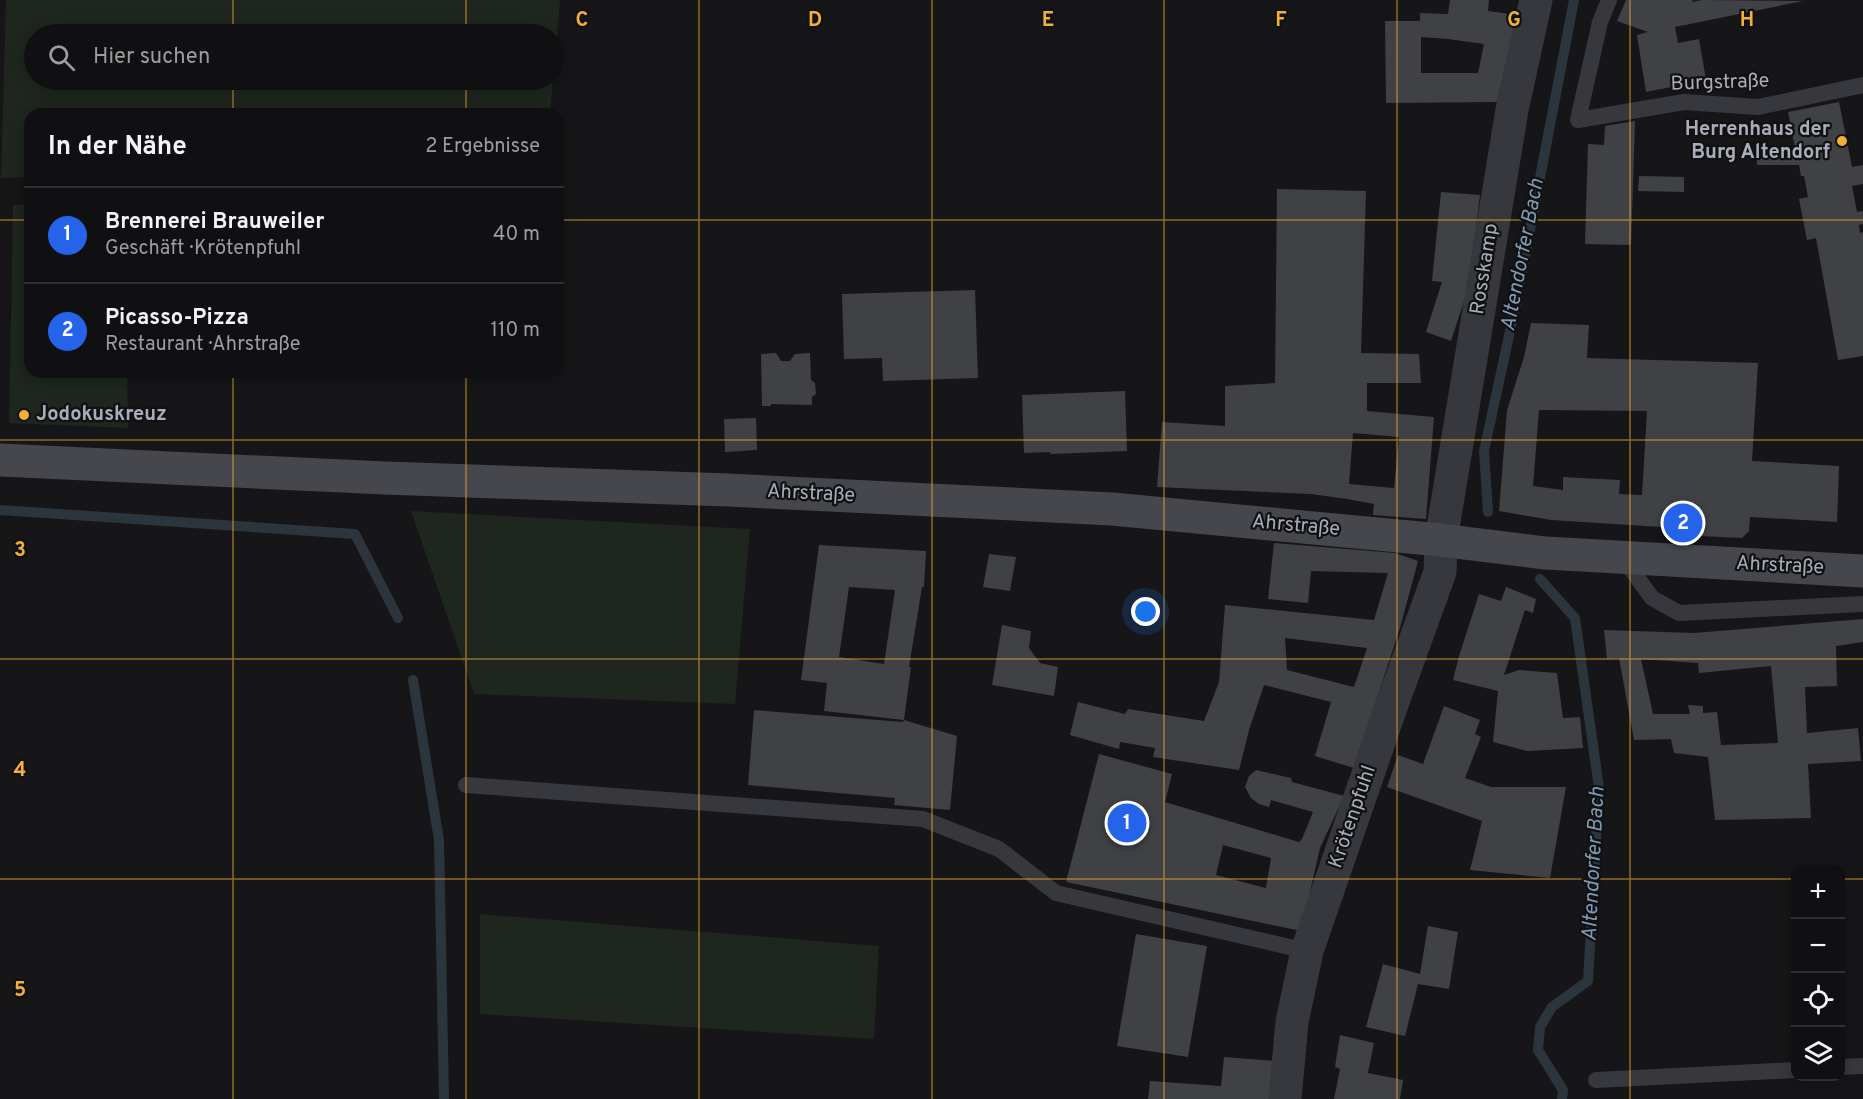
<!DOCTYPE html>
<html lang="de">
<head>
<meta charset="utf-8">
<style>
	body { margin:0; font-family:Overpass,sans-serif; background:#19191b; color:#f1f3f6 }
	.controls { position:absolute; right:18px; bottom:18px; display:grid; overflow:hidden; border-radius:12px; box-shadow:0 3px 15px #0003 }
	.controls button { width:54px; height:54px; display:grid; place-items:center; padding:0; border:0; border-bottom:2px solid #303032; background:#101012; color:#f1f3f6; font:30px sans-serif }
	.you { position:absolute; left:1146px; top:612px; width:21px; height:21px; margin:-15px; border:4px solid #fff; border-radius:50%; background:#1a73e8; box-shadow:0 0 0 9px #1a73e833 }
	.badge { display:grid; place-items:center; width:39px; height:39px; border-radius:50%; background:#2563eb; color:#fff; font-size:20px; font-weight:700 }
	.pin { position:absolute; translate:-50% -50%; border:3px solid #fff; box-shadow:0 2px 6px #0006 }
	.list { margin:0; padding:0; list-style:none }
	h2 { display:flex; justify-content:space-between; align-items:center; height:78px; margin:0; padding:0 24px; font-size:26px }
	h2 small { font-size:20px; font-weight:400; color:#9c9d9f }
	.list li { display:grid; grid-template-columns:39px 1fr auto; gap:18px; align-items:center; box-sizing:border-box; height:96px; padding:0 24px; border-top:2px solid #303032 }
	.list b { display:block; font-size:22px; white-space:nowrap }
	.list p { margin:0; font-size:20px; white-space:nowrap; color:#9c9d9f }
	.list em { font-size:20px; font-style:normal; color:#9c9d9f }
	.icon { flex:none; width:33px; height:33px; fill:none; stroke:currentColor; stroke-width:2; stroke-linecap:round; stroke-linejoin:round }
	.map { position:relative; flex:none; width:1863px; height:1099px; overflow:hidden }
	.search { position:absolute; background:#101012; box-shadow:0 3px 15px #0003; left:24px; top:24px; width:540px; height:66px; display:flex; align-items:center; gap:15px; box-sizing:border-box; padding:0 21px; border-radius:33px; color:#9c9d9f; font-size:22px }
	.panel { position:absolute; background:#101012; box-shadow:0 3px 15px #0003; left:24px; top:108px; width:540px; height:270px; border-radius:18px }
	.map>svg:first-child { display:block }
	.green { fill:#1e261f }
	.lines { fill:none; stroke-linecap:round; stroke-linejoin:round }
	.stream { stroke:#2c353c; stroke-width:10 }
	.building { fill:#404145; fill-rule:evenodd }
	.lane { stroke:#37383d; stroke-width:16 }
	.street { stroke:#37383d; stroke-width:33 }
	.secondary { stroke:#45474d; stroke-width:33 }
	.grid { fill:none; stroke:#f2b134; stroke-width:1.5; stroke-opacity:0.55 }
	.poi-dot { fill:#f2b134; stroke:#111113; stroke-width:2 }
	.labels { text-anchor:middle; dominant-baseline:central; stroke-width:4.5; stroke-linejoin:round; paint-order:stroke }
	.street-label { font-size:20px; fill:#a8adb8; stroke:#111113 }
	.poi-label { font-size:20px; font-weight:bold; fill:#a8adb8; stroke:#111113; text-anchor:end }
	.water-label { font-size:21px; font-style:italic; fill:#7f9bb3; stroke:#111113 }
	.grid-label { font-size:20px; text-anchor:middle; font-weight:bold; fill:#f2b134; stroke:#111113; stroke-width:4.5; stroke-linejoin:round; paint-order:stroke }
</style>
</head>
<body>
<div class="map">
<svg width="1863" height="1099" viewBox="0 0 1863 1099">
	<rect width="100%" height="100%" fill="#161618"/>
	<path class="green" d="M6 0H560L554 75V34H34V80H553L550 114H30V177L1 178Z
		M30 204V372H127L128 428 9 423 13 205Z
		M411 511 750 529 735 704 474 694Z
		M480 914 879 946 874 1039 480 1014Z"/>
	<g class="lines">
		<path class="stream" d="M0 510 355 534 398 618
			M1488 512 1484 451 1515 308 1574 0
			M1540 579 1575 618 1599 788 1588 981 1552 1007 1540 1027 1538 1050 1563 1090 1562 1099
			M413 680 439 840 444 1099"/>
	</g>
	<path class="building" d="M1450 0H1489L1488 11 1517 15 1497 102 1386 103 1385 21H1420V13L1448 14ZM1421 37 1448 39 1484 44 1478 73H1421Z
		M1626 0H1693L1692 2 1702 0 1803 1 1675 27 1678 43 1699 39 1706 80 1646 92 1637 35 1648 32 1617 21Z
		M1839 102 1852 167 1863 165V184L1852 186 1857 212 1863 211V224L1859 225 1860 233 1863 232V356L1838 360 1816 238 1807 240 1799 199 1808 197 1804 176H1801L1799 165H1757L1756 148H1795L1788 112Z
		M1635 121 1631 245 1585 244 1588 144 1604 145 1605 126Z
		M1639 176 1684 177V192L1638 191Z
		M1277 189 1366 191 1361 353 1419 354 1421 383H1367V411L1434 417 1426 519 1373 515 1374 504 1347 499 1311 494 1157 487 1162 422 1225 426V386L1275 383ZM1353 433 1399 437 1394 488 1349 484Z
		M1441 192 1480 195 1469 286 1451 341 1426 332 1442 282 1432 281Z
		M975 290 978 378 883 381 882 358 844 359 842 294Z
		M1531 323 1589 325 1587 358 1758 363 1752 461 1839 466 1837 522 1750 517 1749 531 1742 538 1700 536 1693 529 1551 520 1499 511 1507 410 1524 357ZM1539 410 1647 411 1642 495 1619 494 1620 480 1563 477V490L1533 486Z
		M776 353 781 361H790L795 354 810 353 811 380 815 383 816 394 812 397V405L771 404V406H762L761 354Z
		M1125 391 1127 451 1050 454V452L1024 453 1022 395Z
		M756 418 757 450 725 452 724 419Z
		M1274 543 1395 553 1418 561 1400 628 1354 768 1315 756 1331 702 1264 685 1249 730 1239 770 1153 757 1155 748 1120 742 1119 749 1070 735 1078 702 1125 714 1128 709 1204 721 1219 682 1225 605 1374 620 1388 573 1311 571 1308 603 1268 599ZM1285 638 1367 648 1354 687 1287 670Z
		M819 545 926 551 924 587H922L909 667H911L904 720 824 711 827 683 801 680ZM849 587 895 590 884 664 839 657Z
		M989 554 1016 557 1010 591 983 587Z
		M1506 587 1536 599 1533 613 1525 610 1504 675 1519 670 1557 673 1563 718 1580 717 1583 748 1527 751 1493 742 1498 691 1453 680 1459 656 1479 594 1501 601Z
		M1863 619V642L1836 646 1837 686 1805 687 1807 733 1858 728 1861 761 1808 764 1811 818 1715 820 1708 757 1674 753 1671 739 1634 740 1619 658 1607 659 1604 630 1694 633ZM1641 659 1698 663 1699 673 1771 666 1778 743 1721 745 1717 712 1703 713V706L1688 705 1690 714H1653Z
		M1002 625 1031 631 1029 648 1040 663 1058 667 1054 696 992 685Z
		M1444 706 1480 720 1475 734 1481 737 1465 778 1491 787H1566L1550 878 1470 870 1482 821 1387 787 1398 755 1423 764Z
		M754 710 903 722 904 720 957 736 950 810 894 805 895 798 748 785Z
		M1099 754 1172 774 1165 802 1299 842 1302 839 1313 812 1271 800 1269 807 1259 804 1251 798 1245 787 1249 776 1256 770 1291 778 1292 782 1344 796 1320 848 1301 931 1066 882ZM1223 845 1271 858 1266 888 1216 875Z
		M1428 926 1458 932 1449 989 1418 984 1405 1036 1366 1027 1383 964 1420 974Z
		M1136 934 1207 946 1188 1057 1117 1046Z
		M1340 1035 1374 1043 1368 1073 1403 1080 1400 1099H1334L1340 1069 1335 1067Z
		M1224 1057 1275 1061 1270 1099H1148L1150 1081 1221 1086Z"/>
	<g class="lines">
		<path class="lane" d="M1609 0 1600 22 1578 120 1684 102 1758 107 1863 85
			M1623 558 1652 598 1679 613 1863 604
			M466 785 923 819 999 849 1056 893 1307 951
			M1840 1067 1863 1066
			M1596 1080 1796 1070"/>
		<path class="street" d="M1285 1099 1292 1022 1307 951 1390 710 1440 572 1441 540 1512 110 1536 0"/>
		<path class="secondary" d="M0 460 385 478 728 490 1112 509 1441 540 1546 553 1863 571"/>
	</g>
	<path class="grid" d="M233 0V34M466 0V34M699 0V1099M932 0V1099M1164 0V1099M1397 0V1099M1630 0V1099M233 80V114M466 80V114M0 220H30M558 220H1863M233 372V1099M466 372V1099M0 440H1863M0 659H1863M0 879H1796M1840 879H1863"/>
	<g class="poi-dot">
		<circle cx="1842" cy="141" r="6"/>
		<circle cx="24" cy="415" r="6"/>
	</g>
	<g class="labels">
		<g class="street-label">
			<text transform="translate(1720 83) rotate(-2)">Burgstraße</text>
			<text transform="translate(1485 269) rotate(-81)">Rosskamp</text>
			<text transform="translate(811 494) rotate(3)">Ahrstraße</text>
			<text transform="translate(1296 526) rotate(5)">Ahrstraße</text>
			<text transform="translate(1780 566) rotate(3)">Ahrstraße</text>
			<text transform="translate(1353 817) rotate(-71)">Krötenpfuhl</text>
		</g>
		<g class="poi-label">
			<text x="1830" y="130">Herrenhaus der<tspan x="1830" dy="23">Burg Altendorf</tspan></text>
			<text x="36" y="415" text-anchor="start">Jodokuskreuz</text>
		</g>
		<g class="water-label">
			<text transform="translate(1523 255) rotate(-79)">Altendorfer Bach</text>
			<text transform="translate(1594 864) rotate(-87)">Altendorfer Bach</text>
		</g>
	</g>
	<g class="grid-label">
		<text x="582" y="26">C</text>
		<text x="815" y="26">D</text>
		<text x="1048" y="26">E</text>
		<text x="1281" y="26">F</text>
		<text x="1514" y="26">G</text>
		<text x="1747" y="26">H</text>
		<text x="20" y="556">3</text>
		<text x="20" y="776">4</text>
		<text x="20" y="996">5</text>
	</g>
</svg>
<div class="controls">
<button>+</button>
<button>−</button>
<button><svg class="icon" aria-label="locate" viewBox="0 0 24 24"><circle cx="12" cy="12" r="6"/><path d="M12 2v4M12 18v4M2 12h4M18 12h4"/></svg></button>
<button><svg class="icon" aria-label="layers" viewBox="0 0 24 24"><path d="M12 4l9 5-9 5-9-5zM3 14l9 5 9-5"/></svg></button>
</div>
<div class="you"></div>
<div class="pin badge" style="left:1127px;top:823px">1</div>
<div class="pin badge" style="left:1683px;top:523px">2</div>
<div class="search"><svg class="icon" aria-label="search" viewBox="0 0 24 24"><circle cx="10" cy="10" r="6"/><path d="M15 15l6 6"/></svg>Hier suchen</div>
<section class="panel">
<h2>In der Nähe<small>2 Ergebnisse</small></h2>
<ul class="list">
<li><span class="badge">1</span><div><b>Brennerei Brauweiler</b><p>Geschäft · Krötenpfuhl</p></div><em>40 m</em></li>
<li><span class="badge">2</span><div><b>Picasso-Pizza</b><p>Restaurant · Ahrstraße</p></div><em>110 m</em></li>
</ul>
</section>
</div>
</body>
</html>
